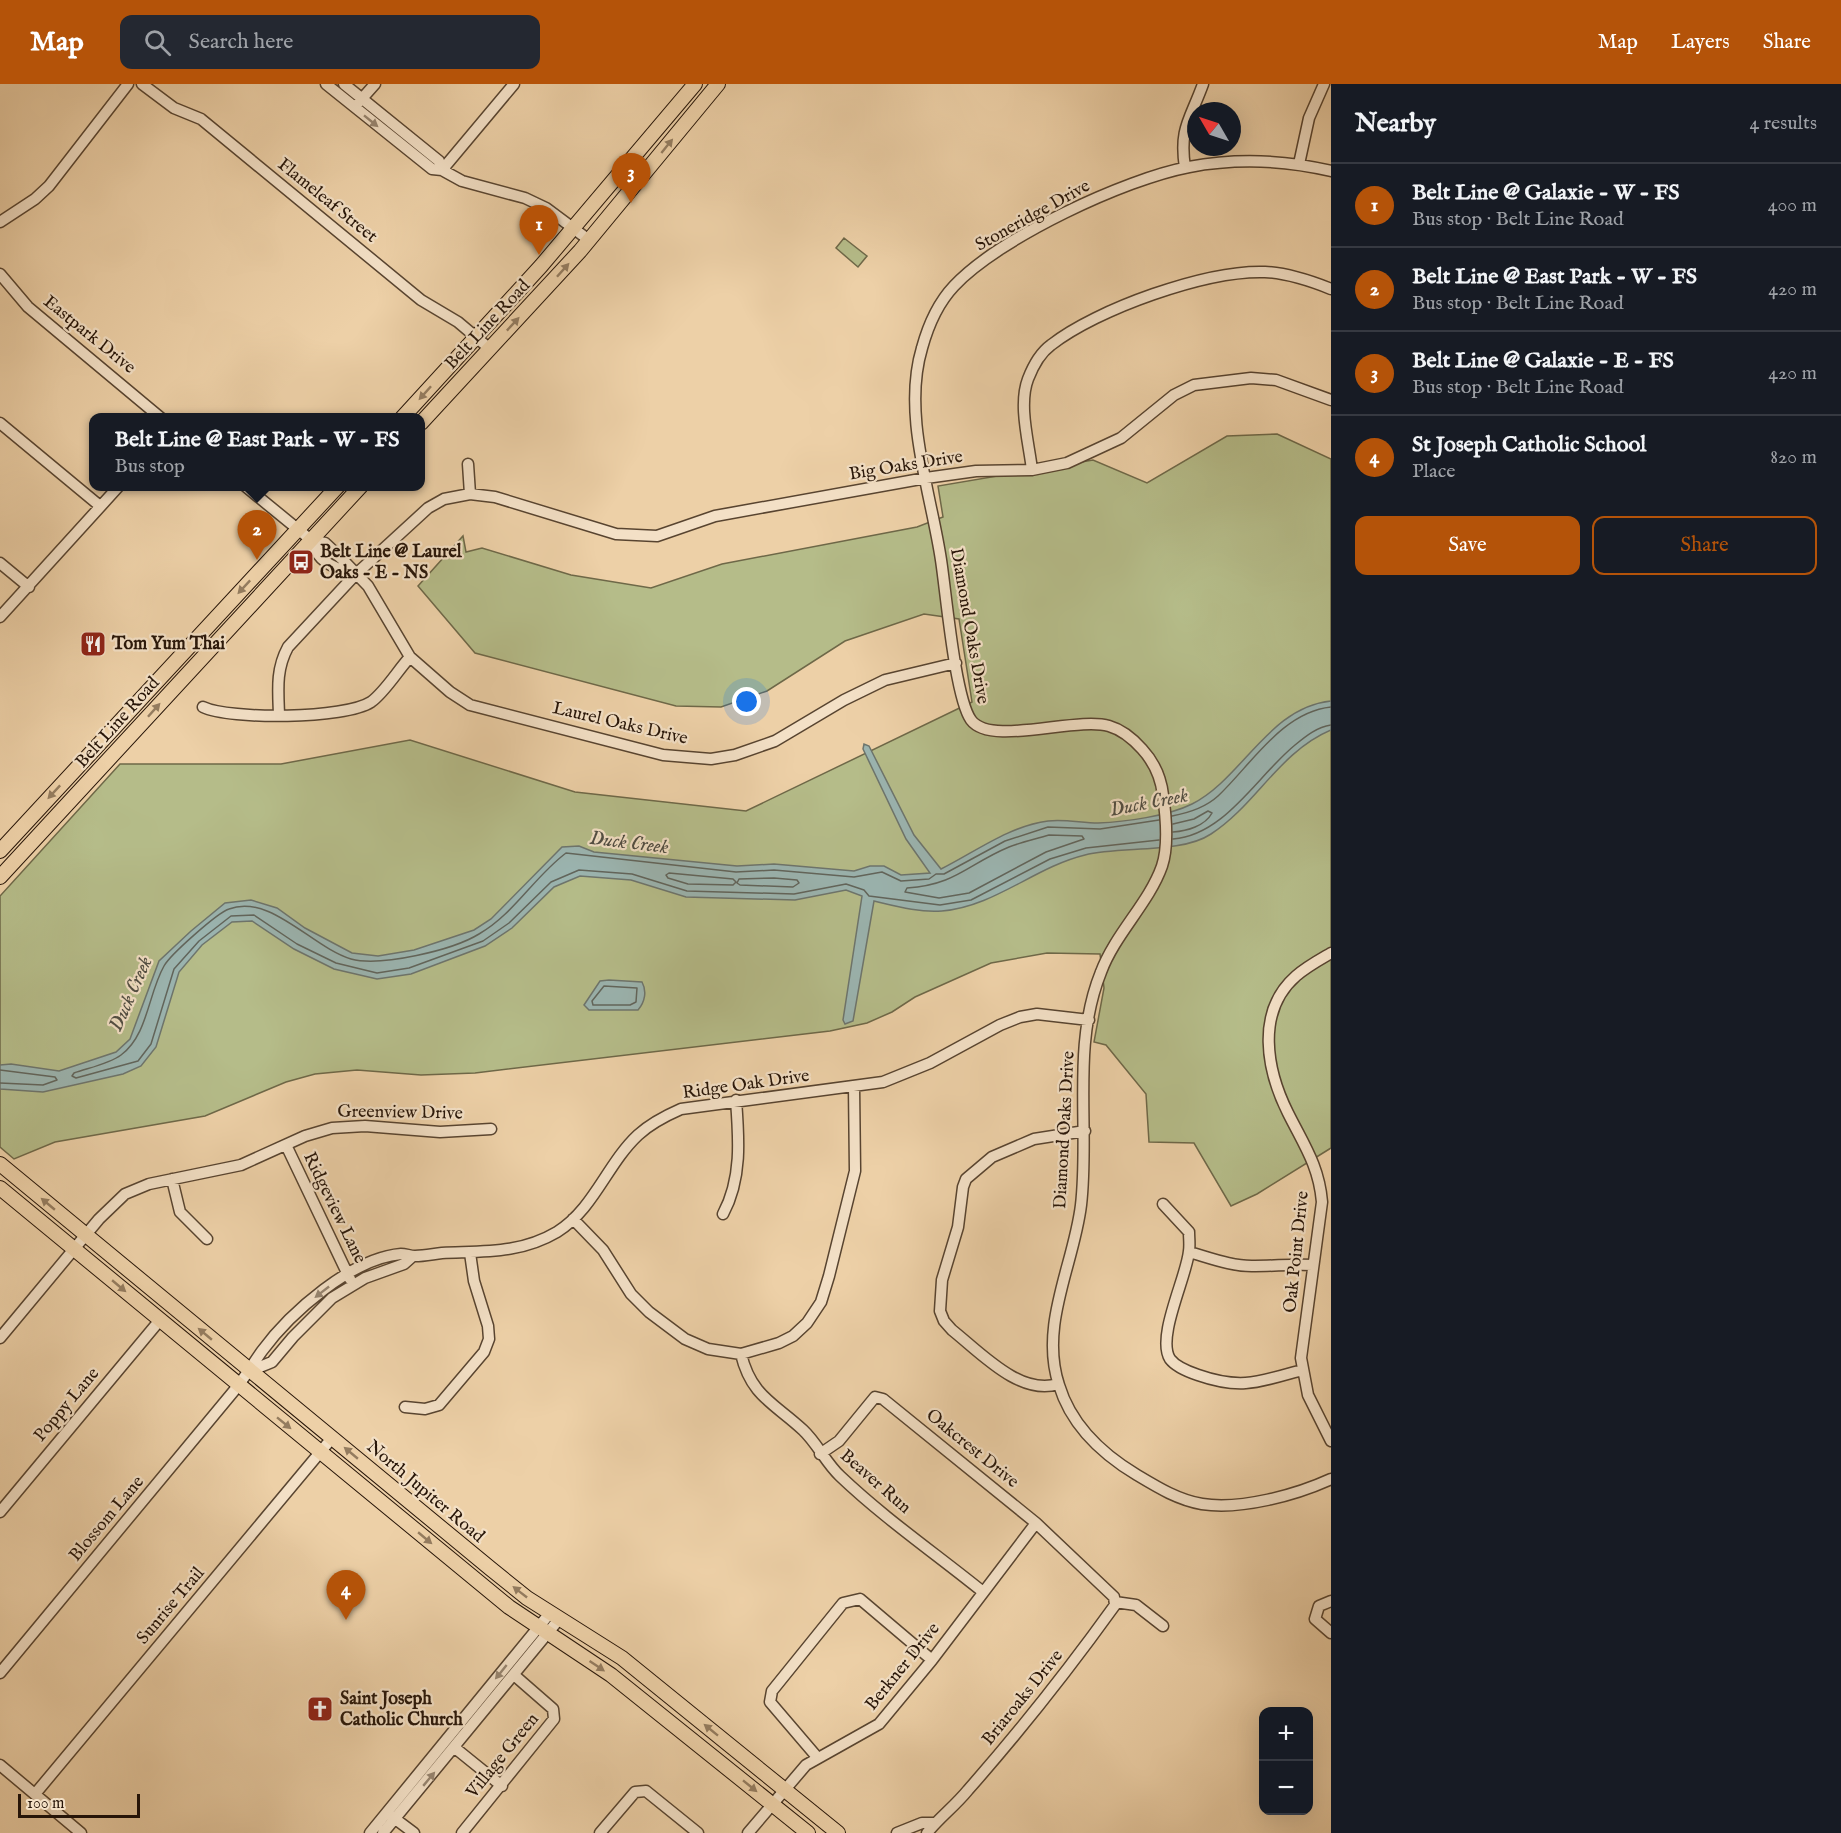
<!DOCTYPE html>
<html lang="en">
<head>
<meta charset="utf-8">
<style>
	body { margin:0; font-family:"IM FELL English",serif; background:#242831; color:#f1f3f6 }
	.controls { position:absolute; right:18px; bottom:18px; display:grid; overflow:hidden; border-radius:12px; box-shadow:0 6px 24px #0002 }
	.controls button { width:54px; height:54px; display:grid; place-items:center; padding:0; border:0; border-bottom:2px solid #363941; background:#171b24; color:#f1f3f6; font:30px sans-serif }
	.compass { position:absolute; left:1187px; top:18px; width:54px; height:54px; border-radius:50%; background:#171b24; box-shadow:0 6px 24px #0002; rotate:309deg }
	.scale { position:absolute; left:18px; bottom:15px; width:122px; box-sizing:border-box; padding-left:6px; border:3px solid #271508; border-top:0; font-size:16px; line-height:21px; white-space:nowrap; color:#271508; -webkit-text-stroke:4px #f3e0c6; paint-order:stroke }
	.you { position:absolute; left:747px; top:618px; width:21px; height:21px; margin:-15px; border:4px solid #fff; border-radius:50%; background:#1a73e8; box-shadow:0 0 0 9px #1a73e833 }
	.badge { display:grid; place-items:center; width:39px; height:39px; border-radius:50%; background:#b45309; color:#fff; font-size:20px; font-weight:700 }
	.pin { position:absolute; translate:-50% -50px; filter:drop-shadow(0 2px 3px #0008) }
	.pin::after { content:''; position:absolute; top:32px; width:21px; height:18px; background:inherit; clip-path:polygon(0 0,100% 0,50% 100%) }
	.popup { position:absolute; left:89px; top:329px; width:336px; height:78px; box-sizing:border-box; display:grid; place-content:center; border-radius:12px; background:#171b24; filter:drop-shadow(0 2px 4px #0005); font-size:20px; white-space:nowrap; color:#9ea1a6 }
	.popup b { font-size:22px; color:#f1f3f6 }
	.popup::after { content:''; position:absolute; left:50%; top:100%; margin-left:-12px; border:12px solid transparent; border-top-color:#171b24 }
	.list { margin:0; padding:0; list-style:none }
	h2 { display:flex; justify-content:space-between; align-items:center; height:78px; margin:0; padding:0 24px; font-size:26px }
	h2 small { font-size:20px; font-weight:400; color:#9ea1a6 }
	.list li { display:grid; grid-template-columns:39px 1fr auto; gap:18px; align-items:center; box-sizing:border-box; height:84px; padding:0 24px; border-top:2px solid #363941 }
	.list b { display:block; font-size:22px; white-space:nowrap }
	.list p { margin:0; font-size:20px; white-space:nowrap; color:#9ea1a6 }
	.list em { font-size:20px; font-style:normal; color:#9ea1a6 }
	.actions { display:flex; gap:12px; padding:18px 24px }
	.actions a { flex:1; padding:14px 0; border:2px solid #b45309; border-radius:12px; text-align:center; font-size:21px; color:#b45309 }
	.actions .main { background:#b45309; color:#fff }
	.icon { flex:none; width:33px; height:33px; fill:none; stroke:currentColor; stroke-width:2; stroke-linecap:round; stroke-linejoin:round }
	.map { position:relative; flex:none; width:1331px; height:1749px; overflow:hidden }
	header { display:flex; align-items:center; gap:36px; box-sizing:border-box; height:84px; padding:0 30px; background:#b45309; color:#fff }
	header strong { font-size:28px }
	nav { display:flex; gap:33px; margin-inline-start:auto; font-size:21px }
	.search { width:420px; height:54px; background:#242831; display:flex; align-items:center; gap:15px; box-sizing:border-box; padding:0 21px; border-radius:12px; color:#9ea1a6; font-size:22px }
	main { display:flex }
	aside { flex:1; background:#171b24 }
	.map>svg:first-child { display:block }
	.green { fill:#b5bc89; stroke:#6e6848; stroke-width:1.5 }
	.water { fill:#9bb5b1; stroke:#6d756d; stroke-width:1.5 }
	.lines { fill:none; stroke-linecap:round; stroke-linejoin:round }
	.shore { stroke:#61655c; stroke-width:1.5 }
	.minor-casing { stroke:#584430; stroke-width:13 }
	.major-casing { stroke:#271508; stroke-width:16 }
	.minor { stroke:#f3e0c6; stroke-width:10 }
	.major { stroke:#edd0a7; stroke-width:14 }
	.oneway { fill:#978570 }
	.oneway2 { fill:#947c5f }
	.labels { text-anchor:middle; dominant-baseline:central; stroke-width:4.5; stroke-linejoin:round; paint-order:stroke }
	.street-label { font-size:18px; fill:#271508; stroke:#f3e0c6 }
	.poi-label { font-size:18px; font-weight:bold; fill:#271508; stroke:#f3e0c6; text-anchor:start }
	.water-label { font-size:20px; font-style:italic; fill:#504d43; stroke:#f3e0c6 }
</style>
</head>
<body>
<header>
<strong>Map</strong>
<div class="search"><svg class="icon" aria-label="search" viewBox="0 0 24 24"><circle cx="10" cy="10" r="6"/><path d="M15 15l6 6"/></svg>Search here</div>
<nav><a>Map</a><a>Layers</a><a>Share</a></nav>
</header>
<main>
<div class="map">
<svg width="1331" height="1749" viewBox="0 0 1331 1749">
	<rect width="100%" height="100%" fill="#edd0a7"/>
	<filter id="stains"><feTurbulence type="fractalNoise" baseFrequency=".00333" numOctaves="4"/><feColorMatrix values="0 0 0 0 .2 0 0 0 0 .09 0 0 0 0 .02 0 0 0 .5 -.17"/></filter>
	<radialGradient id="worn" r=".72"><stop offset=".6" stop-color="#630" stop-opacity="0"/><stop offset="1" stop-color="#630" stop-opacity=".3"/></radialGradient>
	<path class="green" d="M844 154 867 172 858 183 836 164Z
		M1277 350 1331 375V1064L1257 1110 1231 1122 1194 1059 1149 1058 1146 1010 1106 961 1094 958 1104 904 1100 870 1047 869 991 879 915 913 892 928 867 939 830 947 475 989 421 991 357 986 315 990 286 998 205 1032 55 1058 14 1075 0 1063V812L120 680H281L410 656 575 708 746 727 972 618 959 535 924 530 845 557 767 607 721 623 676 622 475 569 418 502 463 452 466 468 482 464 571 491 651 504 722 480 917 443 943 433 938 402 1093 376 1147 399 1227 352Z"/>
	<path class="water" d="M1331 617V646C1279 668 1256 721 1211 750 1181 770 1121 762 1085 771 1035 783 994 823 942 827 920 829 895 822 874 817L853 937 845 940 843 936 862 812 846 806 795 816 686 813 631 796 580 792 554 803 512 844 485 862 411 890 377 895 334 885 294 865 252 837 232 838 202 861 179 888 156 963 141 982 123 990 43 1008 0 1005V981L11 980 59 987 116 968 130 955 159 877 191 847 225 819 251 816 277 824 305 844 352 869 378 872 414 866 474 846 491 835 562 763 579 762 594 768 737 782 774 780 854 787 870 782H884L901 791 930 789 906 755 863 665 864 660 869 662 914 751 941 785C975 768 1009 742 1048 737 1065 735 1082 739 1098 739 1125 738 1168 732 1192 720 1242 695 1269 623 1331 617Z
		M609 896 642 898C647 907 645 918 638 926H589L584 921 600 897Z"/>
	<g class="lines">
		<path class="shore" d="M1172 732C1188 729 1206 723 1218 712 1251 681 1282 628 1331 623
			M1159 736 1100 745 1048 743 1005 757 944 790H936L929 795 901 797 882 788 854 793 774 786 736 788 566 769C534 793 514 830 479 850 453 866 381 883 351 875 313 864 270 809 229 825 217 829 170 871 164 882 148 910 148 951 121 971 109 980 88 984 74 989L72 992 76 994 138 977 151 960 174 885 199 857 231 832 254 831 297 860 336 879 377 889 409 884 483 857 509 839 551 798 579 786 632 790 687 807 794 810 846 800 864 806 869 812 940 821 971 816 1050 775 1086 764 1159 756
			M1173 740 1194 735 1208 727 1212 729C1205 742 1187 747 1173 748
			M1049 751 1082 752 1084 755 1046 768 969 809 939 814 905 808 907 804C956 801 968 780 1009 763 1022 758 1036 755 1049 751Z
			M1173 755C1225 751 1257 692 1295 661 1306 652 1317 643 1331 641
			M669 789 733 795 736 798 733 801 688 800 668 794 666 791Z
			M774 794 797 796 799 799 793 803 740 801 737 799 739 795Z
			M604 902 637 904 636 918 630 921H593L592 917Z
			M0 986 55 993 57 996 43 1001 0 999"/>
		<g class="minor-casing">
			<path id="minor" d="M142 0 174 24 201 35 421 216 458 238 490 265
				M326 0 432 85 442 86 462 97 525 114 546 124 589 156
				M344 0 439 77 442 86
				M359 18 375 0
				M1299 80 1309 34 1324 0
				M1185 84C1179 44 1190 36 1203 0
				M442 86 514 0
				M1331 87C1284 76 1237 74 1189 83 1125 95 999 154 954 202 938 219 928 242 922 264 902 330 931 409 941 476 946 508 955 614 971 636 991 663 1076 632 1109 642 1123 646 1133 655 1142 665 1154 678 1161 694 1163 711 1166 732 1169 761 1162 782 1149 819 1115 850 1101 888 1071 962 1090 1043 1081 1121 1074 1180 1039 1241 1059 1301 1071 1341 1102 1370 1137 1391 1157 1403 1178 1416 1202 1420 1241 1426 1296 1411 1331 1395
				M0 138 35 115 49 102 128 0
				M0 190 28 223 161 334
				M0 339 100 422
				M468 380 470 410
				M1032 386C1029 359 1018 321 1028 295 1033 282 1040 269 1051 261 1097 225 1206 186 1265 188 1287 189 1311 197 1331 205
				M245 402 311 456 325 459 342 475 368 502 410 573 450 608 470 621 663 671 711 675 735 671 775 657 844 616 885 596 956 579
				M311 456C318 479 333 483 355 491
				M0 479 29 503
				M0 533 119 402
				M203 623C230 636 345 635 371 618 385 608 398 586 410 573
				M279 630C278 605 276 585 288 563L355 491 428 424 444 415 470 410 495 413 616 450 657 452 715 432 926 394 976 387 1032 386 1067 379 1121 354 1174 311 1194 301 1251 294 1276 296 1331 316
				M1331 869C1319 876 1306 883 1296 892 1255 928 1267 987 1288 1029 1304 1061 1319 1082 1322 1118L1301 1274 1308 1311 1331 1357
				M286 1061 350 1195
				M172 1095 180 1128 207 1155
				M1163 1120 1189 1148C1189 1154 1190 1161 1189 1167 1187 1192 1156 1253 1170 1275 1176 1283 1189 1288 1198 1291 1241 1306 1259 1298 1302 1286
				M723 1130C742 1095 739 1055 736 1016
				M573 1135 603 1166 631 1210 649 1228 685 1255 708 1265 741 1270 779 1259 793 1252 807 1239 821 1218 829 1192 855 1087 854 1002
				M1189 1168C1210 1174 1233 1183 1255 1182 1275 1182 1293 1180 1313 1181
				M0 1254 99 1135 125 1110 149 1100 241 1081 305 1052 332 1044 365 1042 440 1048 491 1045
				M741 1270C751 1312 774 1319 803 1346 817 1359 826 1379 840 1392 884 1434 936 1470 983 1508
				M250 1287 272 1278 293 1253 332 1214 365 1194 404 1180 413 1172
				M1058 1300C1020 1312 981 1269 952 1246L944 1237 940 1227 942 1196 958 1143 963 1103 966 1095 992 1073 1034 1055 1085 1047
				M405 1323 425 1325 439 1321 484 1268 489 1255 488 1242 474 1197 470 1169
				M820 1370 839 1357 875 1313 883 1315 1036 1439 1114 1513 1115 1521C1069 1585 1020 1647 968 1706 955 1722 939 1734 927 1749
				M0 1428 160 1236
				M1331 1517 1319 1522 1315 1535 1331 1549
				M1115 1518 1136 1521 1163 1542
				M0 1589 233 1308C244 1295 252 1281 262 1267 290 1229 352 1174 401 1170 406 1170 410 1172 415 1172 424 1172 433 1170 442 1169 483 1167 520 1170 557 1148 594 1125 607 1080 638 1051 651 1039 665 1032 681 1025L883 998 930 979 1000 941 1020 933 1037 930 1089 936
				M455 1664 502 1702
				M817 1673 770 1618 772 1607 843 1519 860 1515 932 1576
				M0 1681 81 1749
				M35 1710 332 1354
				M390 1731 414 1749
				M370 1749 550 1529
				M383 1749 560 1534
				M462 1749 554 1635 553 1625 514 1591
				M600 1749 635 1708 646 1707 698 1749
				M748 1749 806 1681 879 1640 932 1576 1036 1439
				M897 1749 922 1739H934"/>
		</g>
		<g class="major-casing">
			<path id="major" d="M402 334 541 182 695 0
				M421 339 580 167 718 0
				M0 767 338 402
				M0 793 361 402
				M0 1080 491 1485 527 1514 622 1574 838 1749
				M0 1104 509 1523 611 1591 808 1749"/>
		</g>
		<use href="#minor" class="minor"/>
		<use href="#major" class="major"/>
	</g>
	<defs><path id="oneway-solid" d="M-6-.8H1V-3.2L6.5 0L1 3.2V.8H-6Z" transform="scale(1.5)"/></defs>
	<g class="oneway">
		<use href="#oneway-solid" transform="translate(371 37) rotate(39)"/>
		<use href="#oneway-solid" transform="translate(322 1208) rotate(142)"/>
		<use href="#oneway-solid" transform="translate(501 1588) rotate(129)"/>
		<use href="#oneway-solid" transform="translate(429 1695) rotate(-50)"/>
	</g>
	<g class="oneway2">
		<use href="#oneway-solid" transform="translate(667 62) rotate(-51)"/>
		<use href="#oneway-solid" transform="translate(563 186) rotate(-48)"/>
		<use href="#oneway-solid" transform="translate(513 240) rotate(-47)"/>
		<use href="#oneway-solid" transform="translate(425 309) rotate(132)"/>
		<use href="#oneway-solid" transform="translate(244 503) rotate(133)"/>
		<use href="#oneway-solid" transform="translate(154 626) rotate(-48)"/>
		<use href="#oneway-solid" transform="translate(54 708) rotate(133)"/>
		<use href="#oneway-solid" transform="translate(48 1120) rotate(-140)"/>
		<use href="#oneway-solid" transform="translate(119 1202) rotate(40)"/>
		<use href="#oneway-solid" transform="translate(205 1250) rotate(-140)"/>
		<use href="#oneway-solid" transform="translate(284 1339) rotate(39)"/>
		<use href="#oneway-solid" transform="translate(351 1369) rotate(-140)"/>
		<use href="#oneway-solid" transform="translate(425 1454) rotate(40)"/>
		<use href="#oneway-solid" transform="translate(520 1508) rotate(-142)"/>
		<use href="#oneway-solid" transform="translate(597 1582) rotate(34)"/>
		<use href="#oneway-solid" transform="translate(711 1646) rotate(-141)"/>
		<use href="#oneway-solid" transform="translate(750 1702) rotate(39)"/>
	</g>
	<defs>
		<g id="bus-square" transform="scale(1.35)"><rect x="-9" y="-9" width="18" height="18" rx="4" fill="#8f2418" stroke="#f3e0c6"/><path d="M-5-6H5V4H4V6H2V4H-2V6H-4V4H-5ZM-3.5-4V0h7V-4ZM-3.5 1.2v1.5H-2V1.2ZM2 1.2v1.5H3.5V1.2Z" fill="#fff"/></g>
		<g id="restaurant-square" transform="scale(1.35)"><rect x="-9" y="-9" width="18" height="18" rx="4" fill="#8f2418" stroke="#f3e0c6"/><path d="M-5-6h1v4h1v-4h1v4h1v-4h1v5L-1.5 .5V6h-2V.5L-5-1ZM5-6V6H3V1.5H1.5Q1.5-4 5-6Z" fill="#fff"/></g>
		<g id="church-square" transform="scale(1.35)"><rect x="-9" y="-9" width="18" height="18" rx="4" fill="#8f2418" stroke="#f3e0c6"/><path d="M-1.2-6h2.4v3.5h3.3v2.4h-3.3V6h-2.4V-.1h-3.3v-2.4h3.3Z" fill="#fff"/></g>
	</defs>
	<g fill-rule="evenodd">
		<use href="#bus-square" x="301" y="478"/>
		<use href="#restaurant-square" x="93" y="560"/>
		<use href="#church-square" x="320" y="1625"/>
	</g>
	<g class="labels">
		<g class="street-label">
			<text transform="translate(327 117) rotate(39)">Flameleaf Street</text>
			<text transform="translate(1033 132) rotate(-29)">Stoneridge Drive</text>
			<text transform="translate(488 241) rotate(-47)">Belt Line Road</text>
			<text transform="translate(89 251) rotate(39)">Eastpark Drive</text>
			<text transform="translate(906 382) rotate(-9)">Big Oaks Drive</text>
			<text transform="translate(969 542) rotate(80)">Diamond Oaks Drive</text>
			<text transform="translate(118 639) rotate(-48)">Belt Line Road</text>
			<text transform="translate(620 640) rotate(13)">Laurel Oaks Drive</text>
			<text transform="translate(746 1001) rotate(-8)">Ridge Oak Drive</text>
			<text transform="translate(400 1029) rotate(1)">Greenview Drive</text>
			<text transform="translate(1065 1046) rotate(-87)">Diamond Oaks Drive</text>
			<text transform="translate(334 1124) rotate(64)">Ridgeview Lane</text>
			<text transform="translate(1297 1168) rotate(-84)">Oak Point Drive</text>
			<text transform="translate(67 1321) rotate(-50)">Poppy Lane</text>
			<text transform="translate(972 1365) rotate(39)">Oakcrest Drive</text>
			<text transform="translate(875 1398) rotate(41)">Beaver Run</text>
			<text transform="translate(425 1408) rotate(40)">North Jupiter Road</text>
			<text transform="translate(107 1435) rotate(-50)">Blossom Lane</text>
			<text transform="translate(171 1522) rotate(-50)">Sunrise Trail</text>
			<text transform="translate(903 1583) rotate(-51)">Berkner Drive</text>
			<text transform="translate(1023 1614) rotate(-51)">Briaroaks Drive</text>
			<text transform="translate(503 1672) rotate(-51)">Village Green</text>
		</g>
		<g class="poi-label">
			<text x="320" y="468">Belt Line @ Laurel<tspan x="320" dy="21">Oaks - E - NS</tspan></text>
			<text x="112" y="560">Tom Yum Thai</text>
			<text x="340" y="1615">Saint Joseph<tspan x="340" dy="21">Catholic Church</tspan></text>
		</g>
		<g class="water-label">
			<text transform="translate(1149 719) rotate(-11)">Duck Creek</text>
			<text transform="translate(629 759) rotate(7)">Duck Creek</text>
			<text transform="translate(131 910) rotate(-66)">Duck Creek</text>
		</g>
	</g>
	<rect width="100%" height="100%" filter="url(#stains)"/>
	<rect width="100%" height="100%" fill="url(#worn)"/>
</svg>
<div class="controls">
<button>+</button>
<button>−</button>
</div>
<svg class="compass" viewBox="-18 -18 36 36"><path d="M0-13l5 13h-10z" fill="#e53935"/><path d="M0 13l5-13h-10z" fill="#9ea1a6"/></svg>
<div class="scale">100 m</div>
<div class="you"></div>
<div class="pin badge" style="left:539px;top:171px">1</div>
<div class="pin badge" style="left:257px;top:476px">2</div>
<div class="popup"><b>Belt Line @ East Park - W - FS</b>Bus stop</div>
<div class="pin badge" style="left:631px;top:119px">3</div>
<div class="pin badge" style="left:346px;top:1536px">4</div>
</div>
<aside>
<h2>Nearby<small>4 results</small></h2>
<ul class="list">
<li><span class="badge">1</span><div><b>Belt Line @ Galaxie - W - FS</b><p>Bus stop · Belt Line Road</p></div><em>400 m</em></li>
<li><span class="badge">2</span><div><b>Belt Line @ East Park - W - FS</b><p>Bus stop · Belt Line Road</p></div><em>420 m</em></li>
<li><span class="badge">3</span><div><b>Belt Line @ Galaxie - E - FS</b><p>Bus stop · Belt Line Road</p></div><em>420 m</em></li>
<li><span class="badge">4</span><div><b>St Joseph Catholic School</b><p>Place</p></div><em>820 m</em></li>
</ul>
<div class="actions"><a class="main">Save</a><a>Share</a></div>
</aside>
</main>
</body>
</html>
